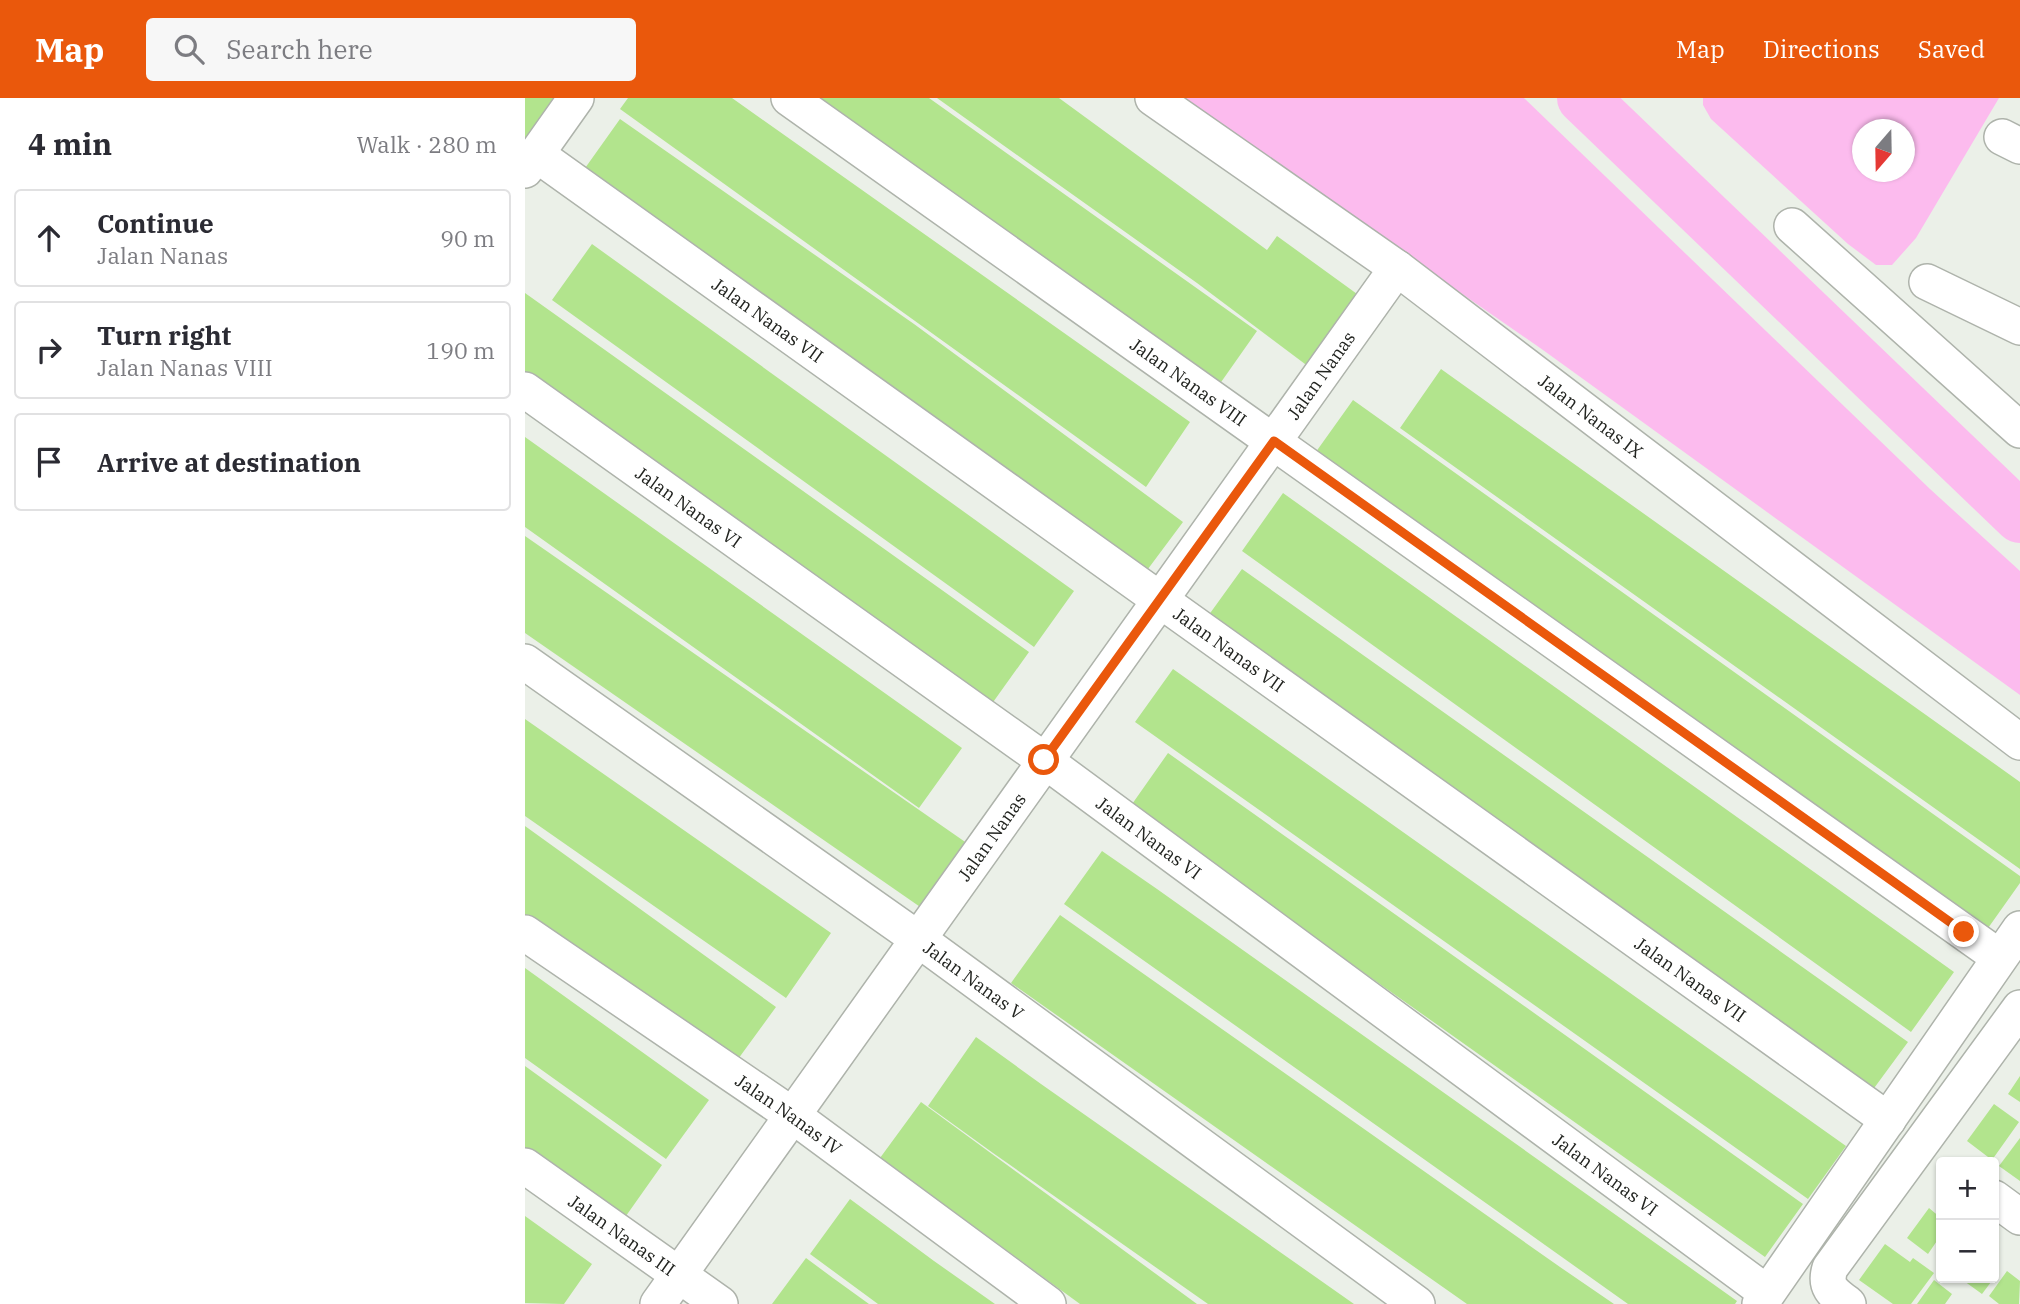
<!DOCTYPE html>
<html lang="en">
<head>
<meta charset="utf-8">
<style>
	body { margin:0; font-family:"IBM Plex Serif",serif; background:#f7f7f7; color:#2b2b33 }
	.controls { position:absolute; right:21px; bottom:21px; display:grid; overflow:hidden; border-radius:7px; box-shadow:0 2px 5px #0004 }
	.controls button { width:63px; height:63px; display:grid; place-items:center; padding:0; border:0; border-bottom:2px solid #e1e1e2; background:#fff; color:#2b2b33; font:35px sans-serif }
	.compass { position:absolute; left:1327px; top:21px; width:63px; height:63px; border-radius:50%; background:#fff; box-shadow:0 2px 5px #0004; rotate:200deg }
	.stop { position:absolute; width:21px; height:21px; margin:-16px; border:5px solid #ea580c; border-radius:50%; background:#fff }
	.stop.end { background:#ea580c; border-color:#fff; box-shadow:0 2px 7px #0008 }
	.list { margin:0; padding:0; list-style:none }
	h2 { display:flex; justify-content:space-between; align-items:center; height:91px; margin:0; padding:0 28px; font-size:30px }
	h2 small { font-size:23px; font-weight:400; color:#7c7c81 }
	.list li { display:grid; grid-template-columns:46px 1fr auto; gap:21px; align-items:center; box-sizing:border-box; height:98px; margin:0 14px 14px; padding:0 14px; border:2px solid #e1e1e2; border-radius:7px }
	.list b { display:block; font-size:26px; white-space:nowrap }
	.list p { margin:0; font-size:23px; white-space:nowrap; color:#7c7c81 }
	.list em { font-size:23px; font-style:normal; color:#7c7c81 }
	.icon { flex:none; width:38px; height:38px; fill:none; stroke:currentColor; stroke-width:2; stroke-linecap:round; stroke-linejoin:round }
	.map { position:relative; flex:none; width:1495px; height:1206px; overflow:hidden }
	header { display:flex; align-items:center; gap:42px; box-sizing:border-box; height:98px; padding:0 35px; background:#ea580c; color:#fff }
	header strong { font-size:33px }
	nav { display:flex; gap:38px; margin-inline-start:auto; font-size:24px }
	.search { width:490px; height:63px; background:#f7f7f7; display:flex; align-items:center; gap:18px; box-sizing:border-box; padding:0 24px; border-radius:7px; color:#7c7c81; font-size:26px }
	main { display:flex }
	aside { flex:1; background:#fff }
	.map>svg:first-child { display:block }
	.water { fill:#fcbbee; fill-rule:evenodd }
	.lines { fill:none; stroke-linecap:round; stroke-linejoin:round }
	.river { stroke:#fcbbee; stroke-width:52 }
	.building { fill:#b2e48d }
	.minor-casing { stroke:#aeb3ab; stroke-width:38 }
	.minor { stroke:#fff; stroke-width:35 }
	.route { stroke:#ea580c; stroke-width:9 }
	.labels { text-anchor:middle; dominant-baseline:central; stroke-width:6; stroke-linejoin:round; paint-order:stroke }
	.street-label { font-size:18px; fill:#222420; stroke:#f8fef5 }
</style>
</head>
<body>
<header>
<strong>Map</strong>
<div class="search"><svg class="icon" aria-label="search" viewBox="0 0 24 24"><circle cx="10" cy="10" r="6"/><path d="M15 15l6 6"/></svg>Search here</div>
<nav><a>Map</a><a>Directions</a><a>Saved</a></nav>
</header>
<main>
<aside>
<h2>4 min<small>Walk · 280 m</small></h2>
<ul class="list">
<li><svg class="icon" aria-label="ahead" viewBox="0 0 24 24"><path d="M12 20V5M6 11l6-6 6 6"/></svg><div><b>Continue</b><p>Jalan Nanas</p></div><em>90 m</em></li>
<li><svg class="icon" aria-label="right" viewBox="0 0 24 24"><path d="M7 20v-9h11M14 6l5 5-5 5"/></svg><div><b>Turn right</b><p>Jalan Nanas VIII</p></div><em>190 m</em></li>
<li><svg class="icon" aria-label="arrive" viewBox="0 0 24 24"><path d="M6 21V4h12l-3 4 3 4H6"/></svg><div><b>Arrive at destination</b></div></li>
</ul>
</aside>
<div class="map">
<svg width="1495" height="1206" viewBox="0 0 1495 1206">
	<rect width="100%" height="100%" fill="#ebf0e8"/>
	<path class="water" d="M655 0H999L1405 391 1495 473V597L1018 252Z
		M1178 0H1474L1391 140 1367 167H1351L1323 146 1186 21 1178 7ZM1338 32H1380V74H1338Z"/>
	<g class="lines">
		<path class="river" d="M1058 0 1495 419"/>
	</g>
	<path class="building" d="M0 0H37L0 46Z
		M103 0H207L665 324 621 389 95 11Z
		M271 0H404L732 233 687 297Z
		M412 0H534L742 152 752 138 839 201 788 272 672 185Z
		M95 21 389 226 658 424 617 479 58 73Z
		M67 146 549 493 509 549 27 202Z
		M0 195 504 554 461 614 0 285Z
		M916 271 1495 684V771L875 330Z
		M828 302 1495 778V785L1456 840 788 358Z
		M0 339 437 650 394 710 0 429Z
		M758 395 1429 874 1386 934 717 453Z
		M0 438 446 748 401 813 0 535Z
		M717 471 1383 944 1344 997 678 525Z
		M648 571 1321 1048 1283 1101 610 624Z
		M0 621 306 835 261 900 0 718Z
		M643 655 1278 1106 1240 1159 605 709Z
		M0 728 251 909 208 968 0 818Z
		M577 753 632 791 1212 1203 1210 1206H1103L1020 1147 539 806Z
		M535 817 1035 1169 1089 1206H942L740 1064 486 885Z
		M0 870 184 1002 141 1061 0 960Z
		M451 939 516 986 829 1206H683L468 1055 403 1008Z
		M0 968 137 1067 96 1125 0 1056Z
		M1495 978V1004L1483 996Z
		M396 1004 672 1206H555L355 1060Z
		M1469 1006 1494 1024 1467 1062 1442 1043Z
		M1495 1040V1083L1474 1068Z
		M325 1101 409 1163 470 1206H353L285 1156Z
		M1404 1110 1416 1120V1137L1403 1156 1382 1140Z
		M0 1118 67 1166 39 1206 0 1205Z
		M1360 1146 1385 1164 1388 1160 1409 1175 1386 1206H1368L1334 1182Z
		M281 1160 308 1180 344 1206H247Z
		M1482 1173 1495 1183 1494 1206H1474L1464 1198Z
		M1441 1180H1469L1457 1196 1439 1183Z
		M1409 1182 1427 1196 1420 1206H1392Z"/>
	<g class="lines">
		<g class="minor-casing">
			<g id="minor">
				<path id="s1" d="M264 0 1474 859"/>
				<path id="s2" d="M628 0 872 170 1495 644"/>
				<path d="M1477 39 1495 48"/>
				<path id="s3" d="M11 56 1363 1022"/>
				<path d="M0 72 51 0"/>
				<path d="M1267 128 1495 332"/>
				<path d="M1402 184 1495 229"/>
				<path id="s4" d="M0 292 519 662 1242 1195"/>
				<path id="s5" d="M0 564 393 841 892 1206"/>
				<path id="s6" d="M0 835 267 1017 523 1206"/>
				<path id="s7" d="M0 1068 195 1206"/>
				<path d="M1469 1100 1495 1119"/>
				<path id="s8" d="M133 1206 872 170"/>
				<path d="M1235 1206 1495 831"/>
				<path d="M1323 1206C1308 1195 1299 1189 1305 1170L1495 910"/>
			</g>
		</g>
		<use href="#minor" class="minor"/>
	</g>
	<g class="lines">
		<path class="route" d="M519 662 749 343 1439 834"/>
	</g>
	<g class="labels">
		<g class="street-label">
			<text stroke="none"><textPath href="#s3" startOffset="285">Jalan Nanas VII</textPath></text>
			<text stroke="none"><textPath href="#s8" startOffset="1141">Jalan Nanas</textPath></text>
			<text stroke="none"><textPath href="#s1" startOffset="490">Jalan Nanas VIII</textPath></text>
			<text stroke="none"><textPath href="#s2" startOffset="541">Jalan Nanas IX</textPath></text>
			<text stroke="none"><textPath href="#s4" startOffset="201">Jalan Nanas VI</textPath></text>
			<text stroke="none"><textPath href="#s3" startOffset="852">Jalan Nanas VII</textPath></text>
			<text stroke="none"><textPath href="#s8" startOffset="574">Jalan Nanas</textPath></text>
			<text stroke="none"><textPath href="#s4" startOffset="768">Jalan Nanas VI</textPath></text>
			<text stroke="none"><textPath href="#s3" startOffset="1419">Jalan Nanas VII</textPath></text>
			<text stroke="none"><textPath href="#s5" startOffset="550">Jalan Nanas V</textPath></text>
			<text stroke="none"><textPath href="#s6" startOffset="320">Jalan Nanas IV</textPath></text>
			<text stroke="none"><textPath href="#s4" startOffset="1335">Jalan Nanas VI</textPath></text>
			<text stroke="none"><textPath href="#s7" startOffset="119">Jalan Nanas III</textPath></text>
		</g>
	</g>
</svg>
<div class="controls">
<button>+</button>
<button>−</button>
</div>
<svg class="compass" viewBox="-18 -18 36 36"><path d="M0-13l5 13h-10z" fill="#e53935"/><path d="M0 13l5-13h-10z" fill="#7c7c81"/></svg>
<div class="stop" style="left:519px;top:662px"></div>
<div class="stop end" style="left:1439px;top:834px"></div>
</div>
</main>
</body>
</html>
